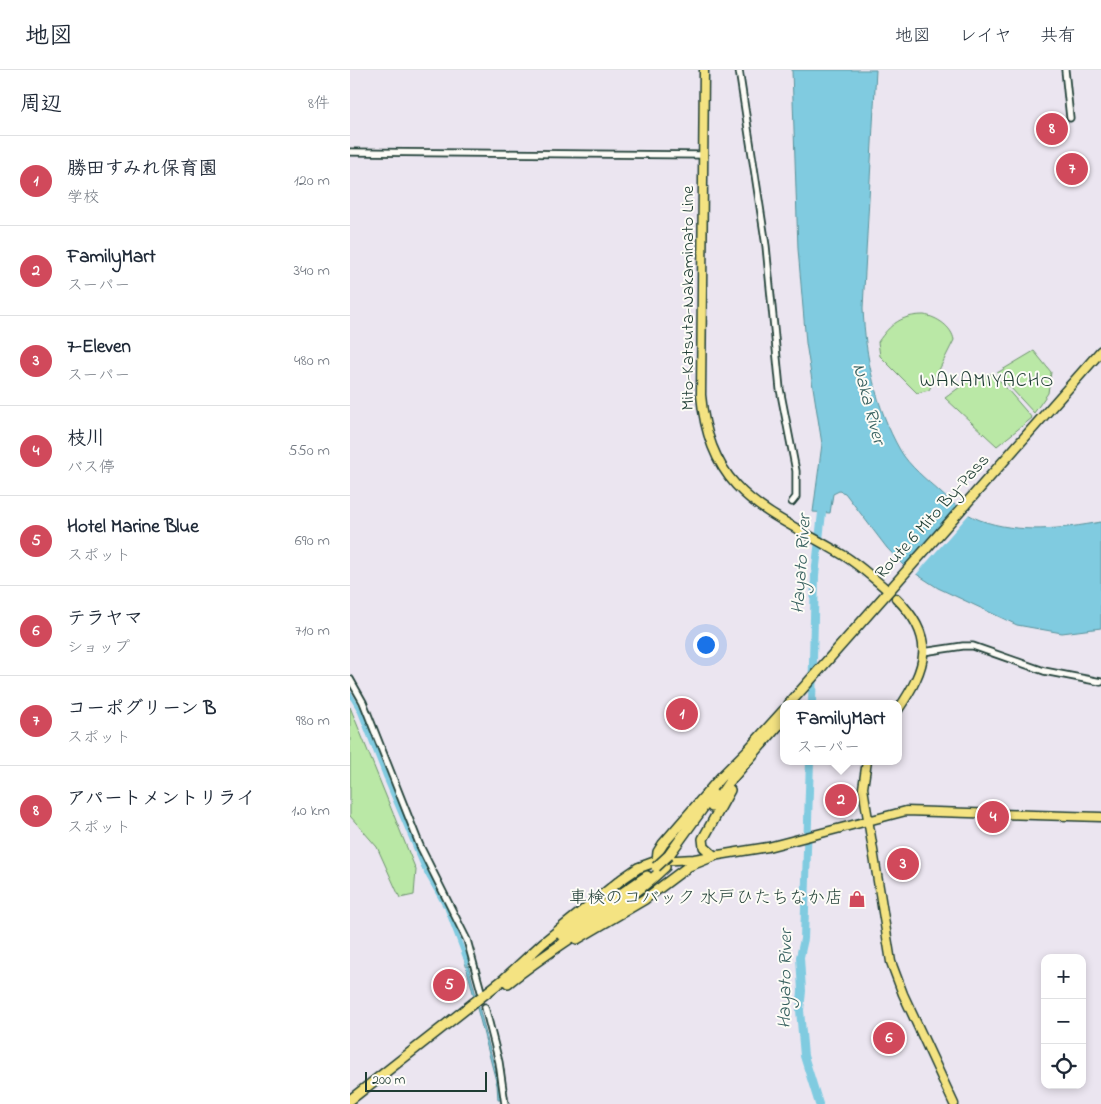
<!DOCTYPE html>
<html lang="ja">
<head>
<meta charset="utf-8">
<style>
	body { margin:0; font-family:"Indie Flower","Klee One",sans-serif; background:#f2f2f3; color:#1f2937 }
	.controls { position:absolute; right:15px; bottom:15px; display:grid; overflow:hidden; border-radius:10px; box-shadow:0 2px 8px #0003 }
	.controls button { width:45px; height:45px; display:grid; place-items:center; padding:0; border:0; border-bottom:1px solid #e0e1e3; background:#fff; color:#1f2937; font:25px sans-serif }
	.scale { position:absolute; left:15px; bottom:12px; width:122px; box-sizing:border-box; padding-left:5px; border:2px solid #1f3d34; border-top:0; font-size:14px; line-height:18px; white-space:nowrap; color:#1f3d34; -webkit-text-stroke:4px #fdfcf7; paint-order:stroke }
	.you { position:absolute; left:355px; top:574px; width:18px; height:18px; margin:-12px; border:4px solid #fff; border-radius:50%; background:#1a73e8; box-shadow:0 0 0 8px #1a73e833 }
	.badge { display:grid; place-items:center; width:32px; height:32px; border-radius:50%; background:#d1495b; color:#fff; font-size:16px; font-weight:700 }
	.pin { position:absolute; translate:-50% -50%; border:2px solid #fff; box-shadow:0 1px 5px #0006 }
	.popup { position:absolute; left:430px; top:630px; width:122px; height:65px; box-sizing:border-box; display:grid; place-content:center; border-radius:10px; background:#fff; filter:drop-shadow(0 1px 4px #0005); font-size:16px; white-space:nowrap; color:#747a83 }
	.popup b { font-size:19px; color:#1f2937 }
	.popup::after { content:''; position:absolute; left:50%; top:100%; margin-left:-10px; border:10px solid transparent; border-top-color:#fff }
	.list { margin:0; padding:0; list-style:none }
	h2 { display:flex; justify-content:space-between; align-items:center; height:65px; margin:0; padding:0 20px; font-size:21px }
	h2 small { font-size:16px; font-weight:400; color:#747a83 }
	.list li { display:grid; grid-template-columns:32px 1fr auto; gap:15px; align-items:center; box-sizing:border-box; height:90px; padding:0 20px; border-top:1px solid #e0e1e3 }
	.list b { display:block; font-size:19px; white-space:nowrap }
	.list p { margin:0; font-size:16px; white-space:nowrap; color:#747a83 }
	.list em { font-size:16px; font-style:normal; color:#747a83 }
	.icon { flex:none; width:28px; height:28px; fill:none; stroke:currentColor; stroke-width:2; stroke-linecap:round; stroke-linejoin:round }
	.map { position:relative; flex:none; width:751px; height:1034px; overflow:hidden }
	header { display:flex; align-items:center; gap:30px; box-sizing:border-box; height:70px; padding:0 25px; background:#fff; border-bottom:1px solid #e0e1e3 }
	header strong { font-size:24px }
	nav { display:flex; gap:28px; margin-inline-start:auto; font-size:18px }
	main { display:flex }
	aside { flex:1; background:#fff }
	.map>svg:first-child { display:block }
	.green { fill:#bae8a6; stroke:#6c926d }
	.water { fill:#80cbe0; stroke:#59929b }
	.pier { fill:#ebe5f0 }
	.lines { fill:none; stroke-linecap:round; stroke-linejoin:round }
	.canal { stroke:#80cbe0; stroke-width:4.5 }
	.river { stroke:#80cbe0; stroke-width:8 }
	.minor-casing { stroke:#1f3d34; stroke-width:9 }
	.major-casing { stroke:#1f3d34; stroke-width:11 }
	.highway-casing { stroke:#1f3d34; stroke-width:12 }
	.minor { stroke:#fdfcf7; stroke-width:5.5 }
	.major { stroke:#f4e382; stroke-width:8 }
	.highway { stroke:#f4e382; stroke-width:9 }
	.highway-bridge-casing { stroke:#1f3d34; stroke-width:12; stroke-linecap:butt }
	.highway-bridge { stroke:#f4e382; stroke-width:9 }
	.labels { text-anchor:middle; dominant-baseline:central; stroke-width:4; stroke-linejoin:round; paint-order:stroke }
	.street-label { font-size:18px; fill:#1f3d34; stroke:#fdfcf7 }
	.poi-label { font-size:18px; fill:#1f3d34; stroke:#fdfcf7; text-anchor:end }
	.water-label { font-size:19px; font-style:italic; fill:#37605f; stroke:#fdfcf7 }
	.quarter-label { font-size:20px; letter-spacing:1px; fill:#1f3d34; stroke:#fdfcf7 }
</style>
</head>
<body>
<header>
<strong>地図</strong>
<nav><a>地図</a><a>レイヤ</a><a>共有</a></nav>
</header>
<main>
<aside>
<h2>周辺<small>8件</small></h2>
<ul class="list">
<li><span class="badge">1</span><div><b>勝田すみれ保育園</b><p>学校</p></div><em>120 m</em></li>
<li><span class="badge">2</span><div><b>FamilyMart</b><p>スーパー</p></div><em>340 m</em></li>
<li><span class="badge">3</span><div><b>7-Eleven</b><p>スーパー</p></div><em>480 m</em></li>
<li><span class="badge">4</span><div><b>枝川</b><p>バス停</p></div><em>550 m</em></li>
<li><span class="badge">5</span><div><b>Hotel Marine Blue</b><p>スポット</p></div><em>690 m</em></li>
<li><span class="badge">6</span><div><b>テラヤマ</b><p>ショップ</p></div><em>710 m</em></li>
<li><span class="badge">7</span><div><b>コーポグリーン B</b><p>スポット</p></div><em>980 m</em></li>
<li><span class="badge">8</span><div><b>アパートメントリライ</b><p>スポット</p></div><em>1.0 km</em></li>
</ul>
</aside>
<div class="map">
<svg width="751" height="1034" viewBox="0 0 751 1034">
	<rect width="100%" height="100%" fill="#ebe5f0"/>
	<filter id="ink" filterUnits="userSpaceOnUse"><feTurbulence type="fractalNoise" baseFrequency=".02" numOctaves="2"/><feDisplacementMap in="SourceGraphic" scale="10" xChannelSelector="R" yChannelSelector="G"/><feConvolveMatrix kernelMatrix="1 2 1 2 8 2 1 2 1" color-interpolation-filters="sRGB"/></filter>
	<g filter="url(#ink)">
		<path class="green" d="M574 245C587 247 602 257 604 270L579 320 567 323 530 286 528 272C540 254 552 245 574 245Z
			M684 281 701 302 698 323 684 343 647 303Z
			M638 304H644L682 348 647 376 595 328 618 311Z
			M0 637 66 800 64 825 50 828 27 777 0 746Z"/>
		<path class="water" d="M442 0H526L513 238C515 286 526 338 550 380 559 396 577 410 590 422 601 432 616 445 630 450 668 464 712 459 751 452V558L712 563 667 555 588 518 554 496 537 478 495 423 489 421 483 424 480 443 463 442 472 374 456 273 448 179Z
			M116 887 149 1015 151 1030H148L147 1015 114 888Z"/>
		<path class="pier" d="M610 434 621 442 564 507 553 498Z"/>
		<g class="lines">
			<path class="canal" d="M0 624 9 639 36 708
				M37 711 74 798
				M76 802 95 836
				M97 839 117 892"/>
			<path class="river" d="M462 634 465 505 473 434
				M460 691 454 869 450 887 452 921 450 940 454 986 469 1034"/>
			<g class="minor-casing">
				<path id="minor" d="M389 0 416 176 430 319 446 401V427L442 432
					M715 0 720 48
					M0 82 353 85
					M573 582 613 576H623L694 601 751 612
					M0 609 13 632 70 776 117 870 131 921
					M135 937 149 992 155 1034"/>
			</g>
			<g class="major-casing">
				<path id="major" d="M354 0 351 325C360 426 418 440 493 485 508 494 522 507 535 518
					M546 528C587 568 577 597 548 640
					M517 691 513 718 541 892 553 924 604 1034
					M309 791 344 789 418 777 556 741 751 747"/>
			</g>
			<g class="highway-casing">
				<path id="highway" d="M439 634 751 281
					M397 681 434 640
					M362 737 379 712 433 650
					M319 785 363 724
					M364 786 354 777 353 769 380 720
					M211 865 297 806
					M227 869 295 829 339 796 364 786
					M158 913C209 872 268 842 315 797
					M0 1030 154 909 193 873 272 809 288 798 307 791 308 782 313 774 371 707 400 678"/>
			</g>
			<use href="#minor" class="minor"/>
			<use href="#major" class="major"/>
			<use href="#highway" class="highway"/>
			<g class="highway-bridge-casing">
				<path id="highway-bridge" d="M306 797 319 785"/>
			</g>
			<use href="#highway-bridge" class="highway-bridge"/>
		</g>
	</g>
	<defs>
		<g id="shop-bare" transform="scale(1.35)"><path d="M-5-2.5h2.3a2.7 3.5 0 0 1 5.4 0H5L5.5 6h-11ZM-1.5-2.5h3a1.5 2.3 0 0 0-3 0Z" fill="#d1495b" stroke="#fdfcf7" stroke-width="2.5" paint-order="stroke"/></g>
	</defs>
	<g fill-rule="evenodd">
		<use href="#shop-bare" x="507" y="829"/>
	</g>
	<g class="labels">
		<g class="street-label">
			<text transform="translate(339 228) rotate(-90)">Mito-Katsuta-Nakaminato Line</text>
			<text transform="translate(583 447) rotate(-48)">Route 6 Mito By-Pass</text>
		</g>
		<g class="poi-label">
			<text x="493" y="829">車検のコバック 水戸ひたちなか店</text>
		</g>
		<g class="water-label">
			<text transform="translate(518 334) rotate(75)">Naka River</text>
			<text transform="translate(452 494) rotate(-86)">Hayato River</text>
			<text transform="translate(436 909) rotate(-89)">Hayato River</text>
		</g>
		<g class="quarter-label">
			<text x="637" y="311">WAKAMIYACHO</text>
		</g>
	</g>
</svg>
<div class="controls">
<button>+</button>
<button>−</button>
<button><svg class="icon" aria-label="locate" viewBox="0 0 24 24"><circle cx="12" cy="12" r="6"/><path d="M12 2v4M12 18v4M2 12h4M18 12h4"/></svg></button>
</div>
<div class="scale">200 m</div>
<div class="you"></div>
<div class="pin badge" style="left:332px;top:644px">1</div>
<div class="pin badge" style="left:491px;top:730px">2</div>
<div class="popup"><b>FamilyMart</b>スーパー</div>
<div class="pin badge" style="left:553px;top:794px">3</div>
<div class="pin badge" style="left:643px;top:747px">4</div>
<div class="pin badge" style="left:99px;top:915px">5</div>
<div class="pin badge" style="left:539px;top:968px">6</div>
<div class="pin badge" style="left:722px;top:99px">7</div>
<div class="pin badge" style="left:702px;top:59px">8</div>
</div>
</main>
</body>
</html>
